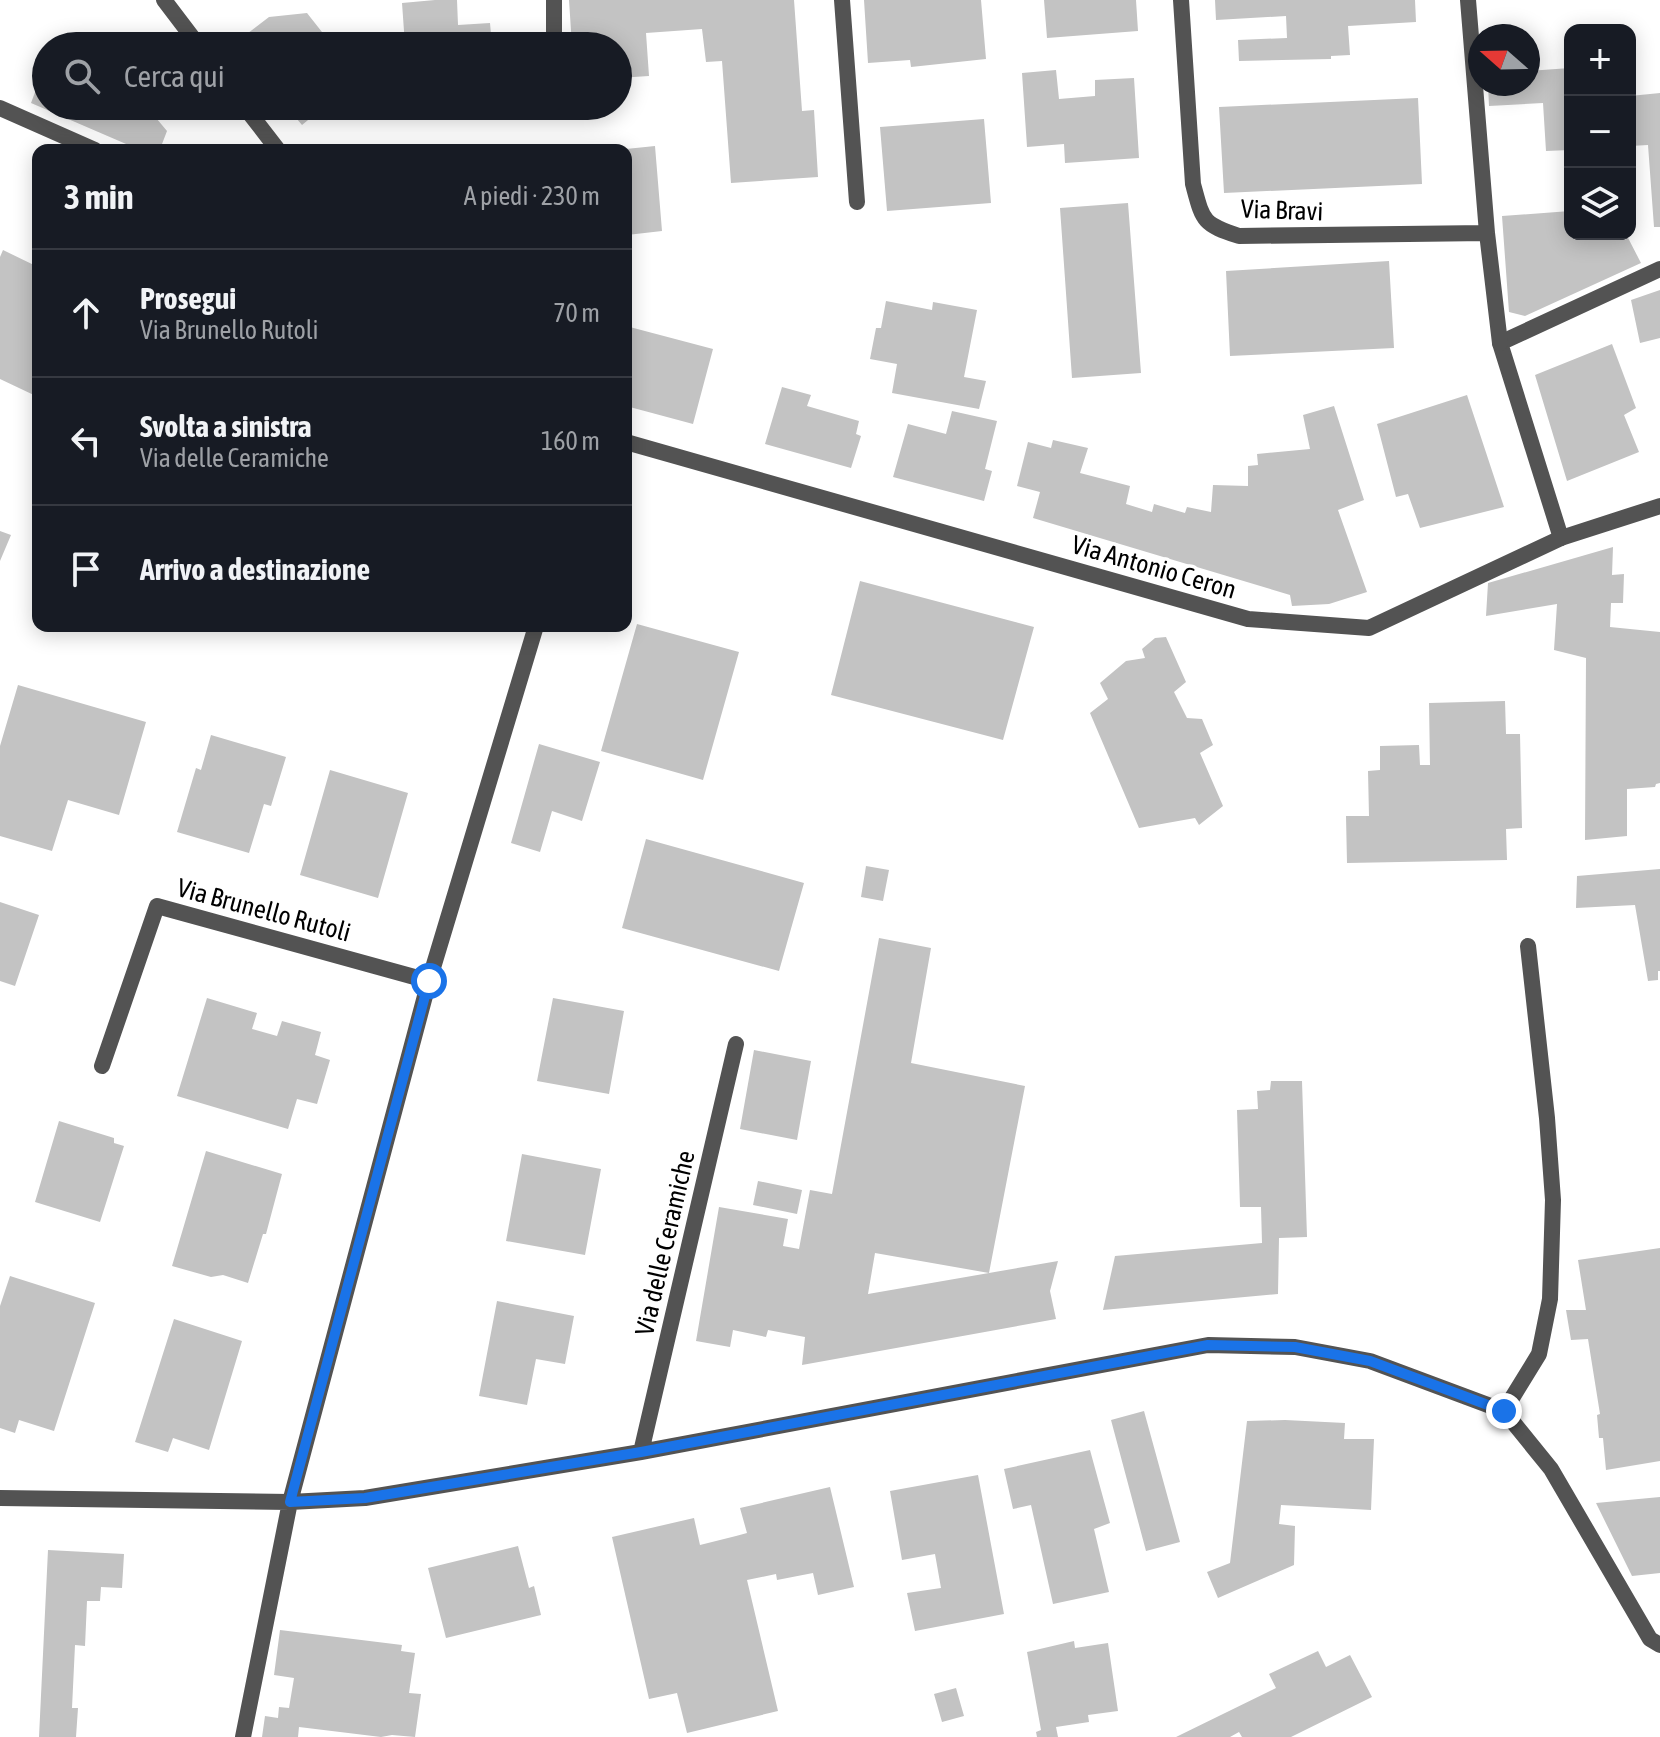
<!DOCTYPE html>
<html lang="it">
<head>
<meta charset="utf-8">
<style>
	body { margin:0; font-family:"Asap Condensed",sans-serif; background:#242831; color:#f1f3f6 }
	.controls { position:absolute; right:24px; top:24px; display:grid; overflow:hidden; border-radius:16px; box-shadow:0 4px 20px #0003 }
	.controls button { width:72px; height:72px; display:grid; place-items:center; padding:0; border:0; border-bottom:2px solid #363941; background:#171b24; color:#f1f3f6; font:40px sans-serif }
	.compass { position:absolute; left:1468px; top:24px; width:72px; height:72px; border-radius:50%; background:#171b24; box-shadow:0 4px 20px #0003; rotate:290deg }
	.stop { position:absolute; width:24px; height:24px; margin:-18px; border:6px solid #1a73e8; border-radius:50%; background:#fff }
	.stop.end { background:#1a73e8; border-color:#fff; box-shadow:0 2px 8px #0008 }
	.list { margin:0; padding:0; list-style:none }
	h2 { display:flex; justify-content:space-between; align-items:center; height:104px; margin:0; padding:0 32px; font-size:34px }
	h2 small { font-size:26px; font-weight:400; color:#9ea1a6 }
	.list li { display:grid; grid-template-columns:52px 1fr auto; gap:24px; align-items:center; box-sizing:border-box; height:128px; padding:0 32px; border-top:2px solid #363941 }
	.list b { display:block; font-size:30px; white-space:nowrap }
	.list p { margin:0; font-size:26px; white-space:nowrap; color:#9ea1a6 }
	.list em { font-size:26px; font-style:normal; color:#9ea1a6 }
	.icon { flex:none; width:44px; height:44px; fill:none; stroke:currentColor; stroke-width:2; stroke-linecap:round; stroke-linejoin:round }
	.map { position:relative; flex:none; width:1660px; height:1737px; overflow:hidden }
	.search { position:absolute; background:#171b24; box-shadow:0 4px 20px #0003; left:32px; top:32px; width:600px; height:88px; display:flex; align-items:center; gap:20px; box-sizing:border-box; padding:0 28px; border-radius:44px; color:#9ea1a6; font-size:30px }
	.panel { position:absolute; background:#171b24; box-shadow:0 4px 20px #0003; left:32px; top:144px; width:600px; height:488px; border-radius:16px }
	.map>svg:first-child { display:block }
	.building { fill:#c3c3c3; fill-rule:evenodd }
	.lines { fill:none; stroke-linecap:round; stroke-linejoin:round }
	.service { stroke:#535353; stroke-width:16 }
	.pedestrian { stroke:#535353; stroke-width:16 }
	.minor { stroke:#535353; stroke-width:16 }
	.route { stroke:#1a73e8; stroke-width:10 }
	.labels { text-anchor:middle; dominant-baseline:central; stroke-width:7; stroke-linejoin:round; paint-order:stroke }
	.street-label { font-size:26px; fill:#000; stroke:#fff }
</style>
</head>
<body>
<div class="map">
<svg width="1660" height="1737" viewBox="0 0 1660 1737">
	<rect width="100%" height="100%" fill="#fff"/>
	<path class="building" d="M435 0H457L458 25 490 23 492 46H426V43L405 45 402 3Z
		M569 0H794L802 111 814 110 818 177 731 183 722 61 706 62 702 29 646 33 649 76 618 78V46H572Z
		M864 0H981L986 59 911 67 910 60 868 63Z
		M1044 0H1136L1138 31 1047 38Z
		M1215 0H1415L1416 22 1348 26 1350 55 1331 56V59L1239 61 1238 40 1287 38 1286 16 1216 20Z
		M307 13 333 46H237L235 43 269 17Z
		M84 32 96 46H66Z
		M46 63V106H146L167 131 162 144 154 150H140L31 103Z
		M1570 68V150L1546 151 1543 103 1489 106 1488 84H1528V71Z
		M1056 70 1059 99 1095 96V80L1134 78 1139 158 1065 163 1064 144 1027 147 1022 73Z
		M1660 93V227H1654L1648 145 1630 146V96Z
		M1418 98 1422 184 1224 193 1219 107Z
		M286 106H325L302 125Z
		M984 119 991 203 887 211 880 127Z
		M655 146 662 231 627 235 626 149Z
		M1128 203 1141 373 1072 378 1060 208Z
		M1570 211V234H1626L1641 263 1525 316 1509 312 1502 216Z
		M3 250 38 267V397L0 379V257Z
		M1389 261 1394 348 1230 356 1226 271Z
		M1660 290V338L1640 343 1631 300Z
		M886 301 932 310 933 302 977 310 964 377 986 381 979 409 892 393 897 364 870 359 876 328H881Z
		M626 326 713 349 693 424 626 406Z
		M1612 344 1636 408 1624 415 1639 452 1567 481 1535 375Z
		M782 387 811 395 807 406 859 421 856 434 861 436 851 468 765 444Z
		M1467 395 1504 507 1420 528 1408 494 1396 497 1377 424Z
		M1334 406 1364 500 1338 510 1367 592 1329 604 1292 606 1290 595 1033 518 1040 492 1017 486 1028 442 1051 448 1053 440 1088 448 1080 473 1130 486 1126 504 1152 512 1154 504 1185 513 1187 507 1211 512 1213 485 1248 486V466L1258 465 1257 454 1310 449 1303 415Z
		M952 411 997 421 985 469 992 471 984 501 893 477 908 424 946 434Z
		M0 531 11 535 0 561Z
		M1613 547 1612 575 1624 574 1623 603H1611L1610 627 1660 632V783L1656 784 1655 787 1627 789V836L1585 840 1586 658 1554 650 1557 604 1486 616 1488 583Z
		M860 581 1034 627 1003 740 831 695Z
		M637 624 739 652 703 780 601 751Z
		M1166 637 1186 682 1174 692 1187 718 1202 719 1213 745 1200 753 1223 806 1199 825 1195 818 1139 828 1090 713 1108 699 1100 683 1126 661 1145 658 1142 649 1155 638Z
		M18 685 146 722 119 815 68 800 52 851 0 836V746Z
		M1505 701 1506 734H1520L1522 828 1506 829 1507 860 1347 863 1346 816H1369L1368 771 1380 770V746L1419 745 1420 765H1430L1429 703Z
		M211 735 286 757 271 806 264 804 249 853 177 832 196 768 201 770Z
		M539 744 600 762 582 821 552 811 540 852 511 843Z
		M330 770 408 793 378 898 300 875Z
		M646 839 804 883 779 971 622 928Z
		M866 866 889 870 883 901 861 897Z
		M1660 869V971H1658V980L1648 981 1635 905 1576 908 1577 876Z
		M0 902 39 915 15 986 0 981Z
		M879 938 931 948 911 1063 1025 1086 989 1273 1058 1261 1050 1291 1056 1319 802 1365 805 1337 768 1330 766 1337 733 1330 730 1347 696 1341 719 1207 788 1219 783 1246 799 1249 810 1190 832 1194ZM875 1253 989 1273 868 1294Z
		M207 998 257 1013 252 1029 277 1036 282 1021 321 1032 315 1055 330 1060 317 1104 297 1099 288 1129 177 1096Z
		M553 998 624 1011 609 1094 537 1081Z
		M754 1050 811 1061 797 1140 740 1129Z
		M1271 1081H1302L1307 1237 1279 1238 1278 1294 1103 1310 1115 1256 1262 1243 1261 1207H1240L1237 1110 1258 1109 1257 1091 1270 1090Z
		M59 1121 114 1138V1143L124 1146 100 1222 35 1202Z
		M206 1151 282 1174 266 1234H263L248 1283 223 1275 211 1277 172 1266Z
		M522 1154 601 1169 585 1255 506 1241Z
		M758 1181 802 1190 797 1214 753 1205Z
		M1660 1248V1461L1606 1470 1603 1438H1599L1597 1415 1600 1414 1588 1339 1571 1340 1566 1310H1586L1578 1260Z
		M10 1276 95 1303 54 1431 19 1420 15 1433 0 1428V1306Z
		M497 1301 574 1316 565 1364 536 1359 527 1405 479 1396Z
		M174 1319 242 1341 209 1450 173 1438 168 1452 135 1442Z
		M1144 1411 1180 1542 1146 1551 1111 1420Z
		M1285 1420 1345 1423 1344 1439H1374L1371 1510 1281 1505 1279 1524 1295 1526 1294 1565 1218 1598 1207 1572 1230 1563 1247 1421Z
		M1090 1450 1110 1523 1094 1529 1109 1592 1053 1604 1031 1505 1013 1509 1004 1469Z
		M978 1475 1004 1614 915 1631 907 1593 941 1588 935 1554 902 1560 890 1491Z
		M830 1487 854 1587 818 1595 813 1573 777 1580 776 1574 747 1580 778 1711 687 1733 677 1693 649 1699 612 1537 694 1518 700 1545 736 1536 747 1533 740 1508Z
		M1660 1497V1573L1632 1576 1596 1503Z
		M518 1546 529 1588 534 1586 541 1615 446 1638 428 1568Z
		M48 1550 124 1554 122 1588 101 1587 100 1601H87L85 1646 75 1645 72 1708H78L76 1737H39Z
		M280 1630 402 1645 401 1651 415 1653 409 1693 421 1694 415 1737 392 1735 381 1737 299 1727 298 1737H262L265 1716 278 1718 279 1707 289 1708 294 1678 274 1675Z
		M1074 1641 1075 1648 1108 1643 1118 1711 1088 1715 1089 1722 1056 1727 1058 1737H1037L1036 1732 1041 1730 1027 1652Z
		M1318 1651 1326 1667 1350 1655 1372 1697 1291 1737H1242L1239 1732 1230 1737H1176L1276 1688 1269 1674Z
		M956 1688 964 1716 942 1722 934 1694Z"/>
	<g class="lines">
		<path class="service" d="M0 108 95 150
			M1504 1411 1539 1354 1550 1299 1553 1200 1547 1118 1528 946"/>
		<path class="pedestrian" d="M1561 538 1500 343 1660 269"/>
		<path class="minor" d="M164 0 199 46
			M554 0V46
			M842 0 857 202
			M1181 0 1193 184C1203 221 1202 224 1239 236L1487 233
			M1468 0 1487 233 1500 343
			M244 106 278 150
			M626 442 1248 619 1369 628 1561 538 1660 506
			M102 1066 157 906 429 981
			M641 1452 736 1044
			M0 1498 290 1502 365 1498 641 1452 1208 1345 1295 1347 1370 1361 1504 1411 1551 1469 1650 1639 1660 1645
			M243 1737 290 1502 429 981 536 626"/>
	</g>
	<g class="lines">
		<path class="route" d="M429 981 290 1502 365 1498 641 1452 1208 1345 1295 1347 1370 1361 1504 1411"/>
	</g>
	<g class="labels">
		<g class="street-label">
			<text transform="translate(1282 210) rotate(2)">Via Bravi</text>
			<text transform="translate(1154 567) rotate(16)">Via Antonio Ceron</text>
			<text transform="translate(264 910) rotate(15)">Via Brunello Rutoli</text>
			<text transform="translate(665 1243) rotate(-77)">Via delle Ceramiche</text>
		</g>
	</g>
</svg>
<div class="controls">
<button>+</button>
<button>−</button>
<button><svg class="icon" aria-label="layers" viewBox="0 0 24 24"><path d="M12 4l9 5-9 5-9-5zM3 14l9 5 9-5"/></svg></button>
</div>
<svg class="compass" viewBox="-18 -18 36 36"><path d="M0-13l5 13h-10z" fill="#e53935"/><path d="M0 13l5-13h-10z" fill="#9ea1a6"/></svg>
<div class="stop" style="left:429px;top:981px"></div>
<div class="stop end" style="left:1504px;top:1411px"></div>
<div class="search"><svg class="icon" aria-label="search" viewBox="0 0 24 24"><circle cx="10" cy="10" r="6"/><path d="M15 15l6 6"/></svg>Cerca qui</div>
<section class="panel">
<h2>3 min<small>A piedi · 230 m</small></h2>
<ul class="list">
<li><svg class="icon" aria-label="ahead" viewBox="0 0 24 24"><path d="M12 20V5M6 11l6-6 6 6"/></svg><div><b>Prosegui</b><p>Via Brunello Rutoli</p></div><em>70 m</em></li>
<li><svg class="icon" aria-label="left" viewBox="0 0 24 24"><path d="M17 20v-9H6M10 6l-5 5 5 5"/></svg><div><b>Svolta a sinistra</b><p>Via delle Ceramiche</p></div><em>160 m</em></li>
<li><svg class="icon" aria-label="arrive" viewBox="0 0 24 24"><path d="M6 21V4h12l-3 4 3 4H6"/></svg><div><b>Arrivo a destinazione</b></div></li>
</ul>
</section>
</div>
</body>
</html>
